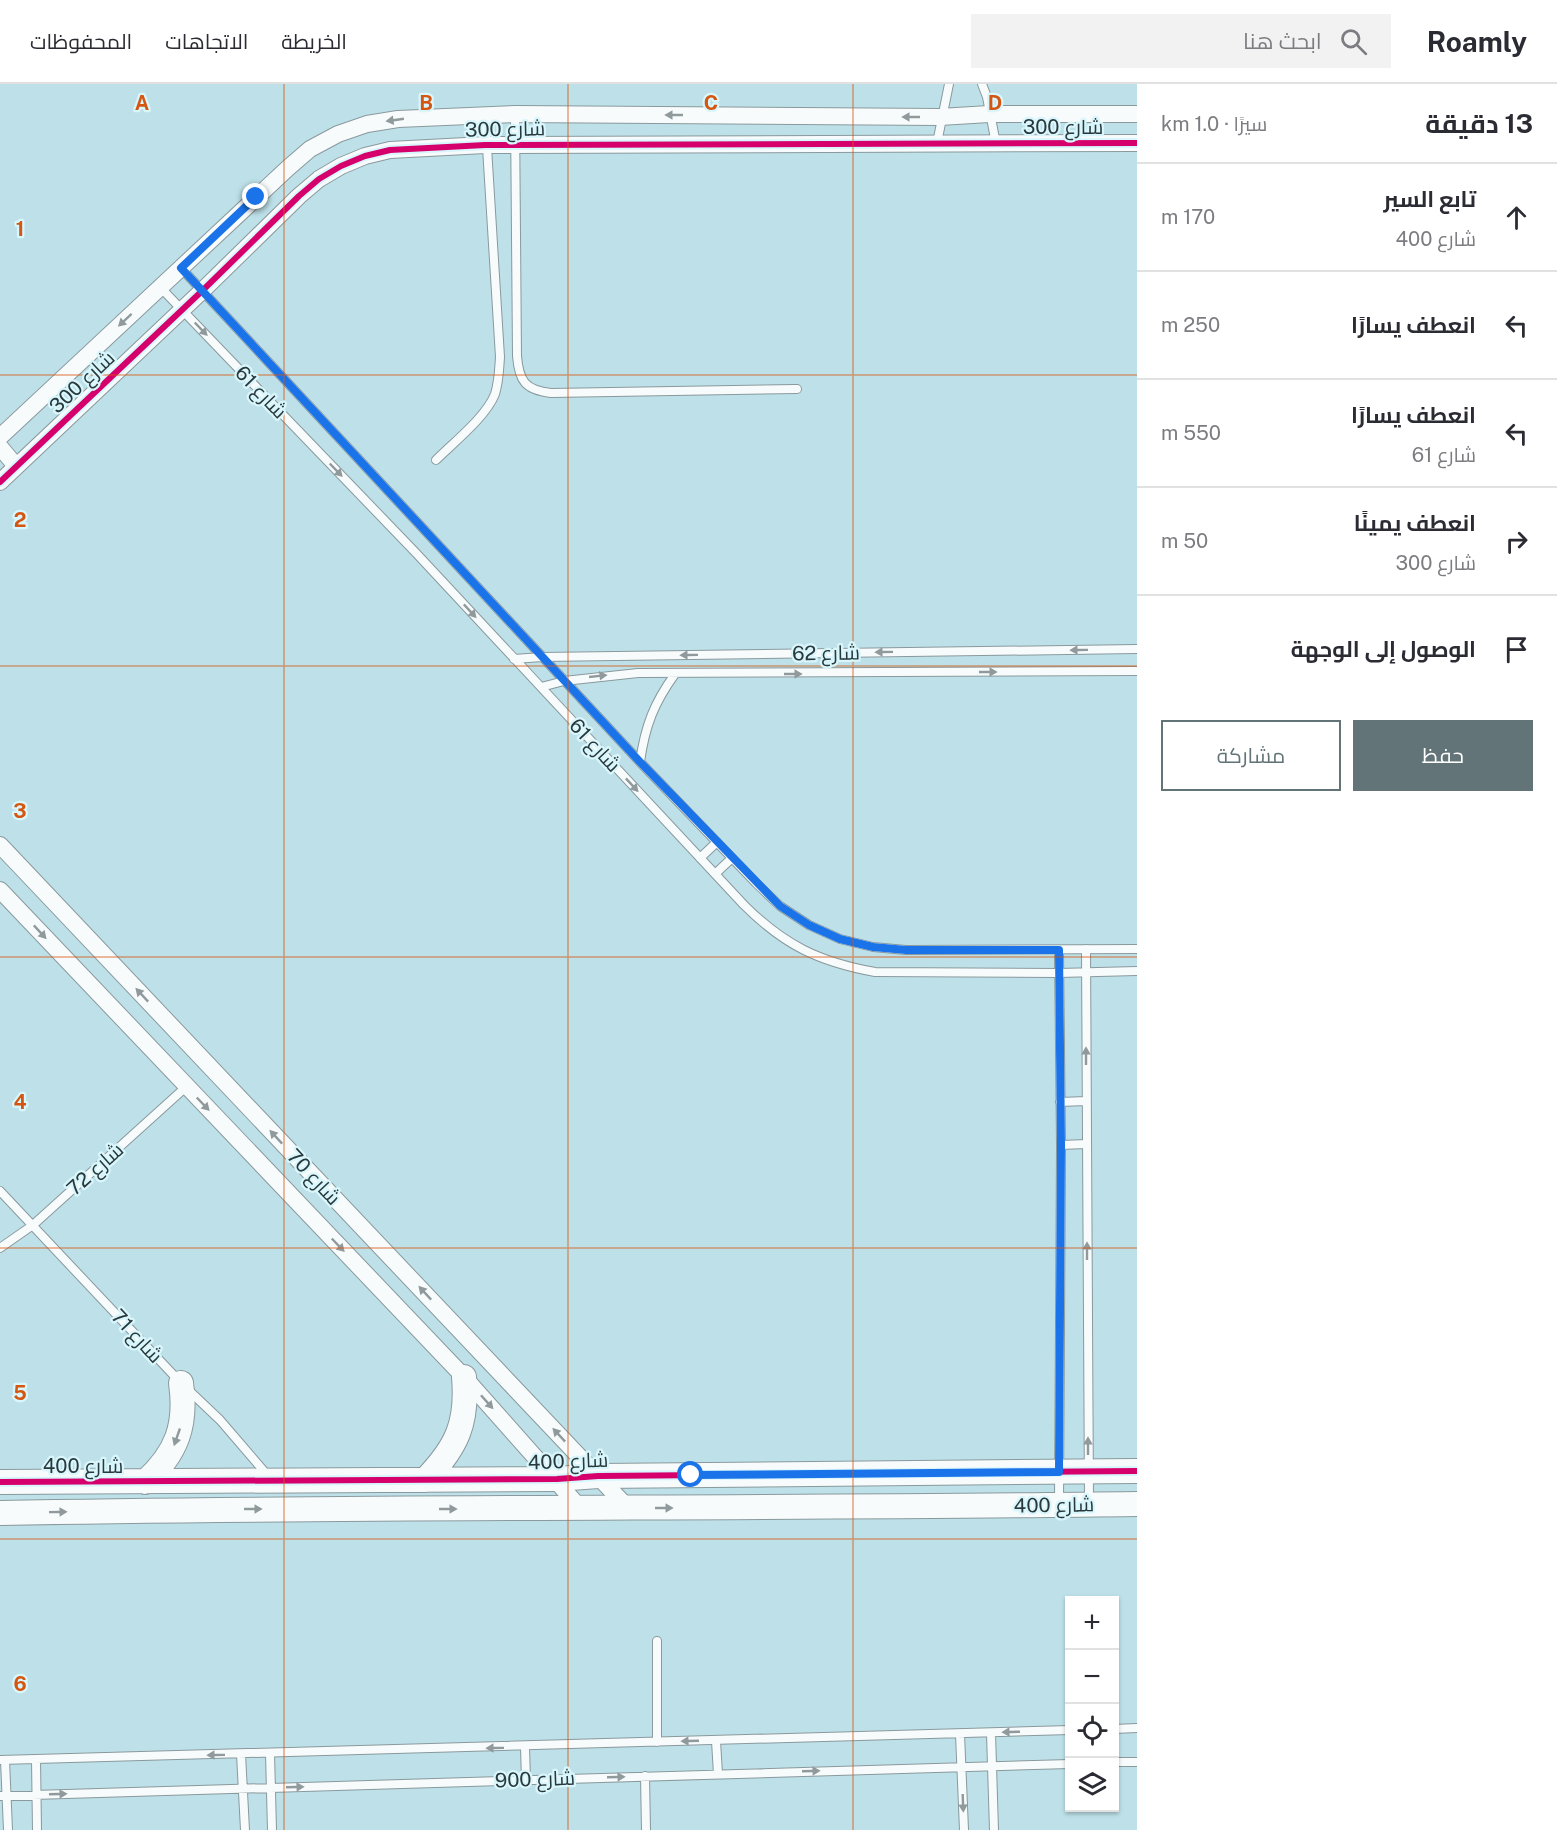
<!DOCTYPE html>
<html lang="ar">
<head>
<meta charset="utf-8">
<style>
	body { margin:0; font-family:"Public Sans",Cairo,sans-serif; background:#f2f2f3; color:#2b2b33; direction:rtl }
	.controls { position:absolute; right:18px; bottom:18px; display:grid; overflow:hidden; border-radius:0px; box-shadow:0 2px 4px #0004 }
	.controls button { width:54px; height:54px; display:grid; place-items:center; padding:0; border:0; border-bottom:2px solid #e1e1e2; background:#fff; color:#2b2b33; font:30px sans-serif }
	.stop { position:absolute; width:18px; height:18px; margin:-14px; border:4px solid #1a73e8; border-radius:50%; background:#fff }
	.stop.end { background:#1a73e8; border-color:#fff; box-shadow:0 2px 6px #0008 }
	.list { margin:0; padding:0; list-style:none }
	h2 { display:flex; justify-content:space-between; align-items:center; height:78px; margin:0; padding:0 24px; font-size:26px }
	h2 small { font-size:20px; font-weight:400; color:#7c7c81 }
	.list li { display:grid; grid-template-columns:39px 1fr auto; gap:18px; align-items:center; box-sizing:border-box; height:108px; padding:0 24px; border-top:2px solid #e1e1e2 }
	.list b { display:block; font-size:22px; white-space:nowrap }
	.list p { margin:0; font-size:20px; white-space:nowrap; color:#7c7c81 }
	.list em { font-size:20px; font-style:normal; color:#7c7c81 }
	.actions { display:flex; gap:12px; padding:18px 24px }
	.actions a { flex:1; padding:14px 0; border:2px solid #637478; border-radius:0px; text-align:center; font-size:21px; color:#637478 }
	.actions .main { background:#637478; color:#fff }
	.icon { flex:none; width:33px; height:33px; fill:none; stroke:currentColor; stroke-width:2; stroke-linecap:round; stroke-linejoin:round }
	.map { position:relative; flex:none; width:1137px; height:1746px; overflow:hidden; direction:ltr }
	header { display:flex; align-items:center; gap:36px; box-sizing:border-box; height:84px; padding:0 30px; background:#fff; border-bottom:2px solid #e1e1e2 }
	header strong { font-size:28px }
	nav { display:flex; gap:33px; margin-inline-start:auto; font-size:21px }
	.search { width:420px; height:54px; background:#f2f2f3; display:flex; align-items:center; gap:15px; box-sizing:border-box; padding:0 21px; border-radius:0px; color:#7c7c81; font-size:22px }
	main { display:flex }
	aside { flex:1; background:#fff }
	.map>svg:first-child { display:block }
	.built { fill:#bee1e9; fill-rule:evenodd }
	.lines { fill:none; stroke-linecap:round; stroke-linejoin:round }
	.lane-casing { stroke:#89999d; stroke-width:10 }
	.street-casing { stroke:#89999d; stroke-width:18 }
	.secondary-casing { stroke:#89999d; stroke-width:26 }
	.lane { stroke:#f8fbfc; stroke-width:8 }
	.street { stroke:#f8fbfc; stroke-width:16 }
	.secondary { stroke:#f8fbfc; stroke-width:24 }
	.cycleway-casing { stroke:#d8f6fc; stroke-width:10 }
	.cycleway { stroke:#d6006c; stroke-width:6 }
	.oneway { fill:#909a9c }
	.route { stroke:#1a73e8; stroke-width:8 }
	.grid { fill:none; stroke:#d55611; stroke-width:1.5; stroke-opacity:0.55 }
	.labels { text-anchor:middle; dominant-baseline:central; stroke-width:4.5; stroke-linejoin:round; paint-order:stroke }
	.street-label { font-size:20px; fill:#29383b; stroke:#d8f6fc }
	.grid-label { font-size:20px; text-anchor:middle; font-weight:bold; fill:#d55611; stroke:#d8f6fc; stroke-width:4.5; stroke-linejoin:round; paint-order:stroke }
</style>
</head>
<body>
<header>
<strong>Roamly</strong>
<div class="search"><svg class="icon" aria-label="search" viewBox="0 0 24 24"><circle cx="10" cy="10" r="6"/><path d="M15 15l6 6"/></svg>ابحث هنا</div>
<nav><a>الخريطة</a><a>الاتجاهات</a><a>المحفوظات</a></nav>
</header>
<main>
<aside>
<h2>13 دقيقة<small>سيرًا · 1.0 km</small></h2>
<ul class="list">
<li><svg class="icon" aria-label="ahead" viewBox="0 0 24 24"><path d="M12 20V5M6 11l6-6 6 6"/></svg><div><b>تابع السير</b><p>شارع 400</p></div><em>170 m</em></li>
<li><svg class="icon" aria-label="left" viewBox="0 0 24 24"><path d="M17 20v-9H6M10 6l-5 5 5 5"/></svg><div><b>انعطف يسارًا</b></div><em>250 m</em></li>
<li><svg class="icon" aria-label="left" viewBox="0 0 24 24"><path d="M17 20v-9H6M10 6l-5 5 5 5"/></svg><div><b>انعطف يسارًا</b><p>شارع 61</p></div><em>550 m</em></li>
<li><svg class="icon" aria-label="right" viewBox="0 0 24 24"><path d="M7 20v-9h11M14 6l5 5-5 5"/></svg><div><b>انعطف يمينًا</b><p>شارع 300</p></div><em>50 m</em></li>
<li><svg class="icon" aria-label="arrive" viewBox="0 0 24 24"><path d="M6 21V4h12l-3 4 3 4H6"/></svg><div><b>الوصول إلى الوجهة</b></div></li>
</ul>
<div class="actions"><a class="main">حفظ</a><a>مشاركة</a></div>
</aside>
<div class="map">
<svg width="1137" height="1746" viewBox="0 0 1137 1746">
	<rect width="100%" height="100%" fill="#cee3e8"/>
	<path class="built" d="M0 0H1137V1746H0ZM1070 1516H1114V1724H1070Z"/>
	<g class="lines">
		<g class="lane-casing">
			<path id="lane" d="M982 0 987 13 996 60
				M515 30 517 272C519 297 525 306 551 309L797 305
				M937 59 949 0
				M181 184 640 678 756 799 780 822 809 841 840 855 873 863 906 866 1137 865
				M160 203 416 469 744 821C784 861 819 878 875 888L1059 889 1137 887
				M436 376C454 358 486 333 495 310 499 297 499 286 500 273L485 31
				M514 575 542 573 1137 565
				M541 603 564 597 638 589 1137 587
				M640 678C645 642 654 619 675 590
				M700 774 717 758
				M715 790 732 774
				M1086 865 1089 1420
				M1059 866 1061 1061 1059 1420
				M1060 1018 1086 1017
				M1061 1061 1086 1060
				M0 1107 181 1299 220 1336 269 1393
				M0 1164 33 1141 187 1002
				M657 1557V1658
				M1114 1645 1137 1644
				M991 1649 994 1746
				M960 1650 964 1746
				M716 1657 718 1690
				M525 1663 526 1696
				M270 1669 272 1746
				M241 1670 245 1746
				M36 1675 37 1746
				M0 1676 1070 1646
				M5 1676 8 1746
				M1114 1678H1137
				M645 1692 646 1746
				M0 1712 1070 1680"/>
		</g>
		<g class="street-casing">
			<path id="street" d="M0 353 288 84 310 65 338 50 367 40 398 35 515 30 940 33 989 30H1137
				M0 363 16 382
				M0 398 202 207 299 112 319 95 341 82 365 72 390 66 485 61 1137 59
				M0 761 628 1424
				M0 806 464 1293 581 1425"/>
		</g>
		<g class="secondary-casing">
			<path id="secondary" d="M425 1396C457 1363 468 1339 464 1293
				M0 1398 557 1395 598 1392 1137 1387
				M145 1398C177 1369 187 1341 181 1299
				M0 1429C379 1422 758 1425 1137 1420"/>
		</g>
		<use href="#lane" class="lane"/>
		<use href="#street" class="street"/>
		<use href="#secondary" class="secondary"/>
		<g class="cycleway-casing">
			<path id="cycleway" d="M0 398 202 207 299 112 319 95 341 82 365 72 390 66 485 61 1137 59
				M0 1398 557 1395 598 1392 1137 1387"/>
		</g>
		<use href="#cycleway" class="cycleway"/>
	</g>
	<defs><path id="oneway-solid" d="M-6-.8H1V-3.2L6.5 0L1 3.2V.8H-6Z" transform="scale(1.5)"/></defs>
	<g class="oneway">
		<use href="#oneway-solid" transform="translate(674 31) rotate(-180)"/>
		<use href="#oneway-solid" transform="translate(911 33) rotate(-180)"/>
		<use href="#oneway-solid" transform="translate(395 36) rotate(172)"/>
		<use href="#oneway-solid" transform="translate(125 236) rotate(137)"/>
		<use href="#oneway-solid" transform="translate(201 245) rotate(46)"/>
		<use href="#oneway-solid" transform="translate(336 386) rotate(46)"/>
		<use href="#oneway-solid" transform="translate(470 527) rotate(47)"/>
		<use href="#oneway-solid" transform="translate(1079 566) rotate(179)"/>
		<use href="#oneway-solid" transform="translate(884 568) rotate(179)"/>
		<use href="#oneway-solid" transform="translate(689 571) rotate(179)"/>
		<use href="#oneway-solid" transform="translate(988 588)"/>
		<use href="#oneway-solid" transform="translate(793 590)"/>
		<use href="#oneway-solid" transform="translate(598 592) rotate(-6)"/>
		<use href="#oneway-solid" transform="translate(632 701) rotate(47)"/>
		<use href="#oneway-solid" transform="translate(40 848) rotate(47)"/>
		<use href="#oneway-solid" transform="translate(142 911) rotate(-133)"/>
		<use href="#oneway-solid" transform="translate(1086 972) rotate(-90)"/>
		<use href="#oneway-solid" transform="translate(203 1020) rotate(46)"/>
		<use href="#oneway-solid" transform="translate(276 1053) rotate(-133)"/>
		<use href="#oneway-solid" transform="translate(338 1161) rotate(46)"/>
		<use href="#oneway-solid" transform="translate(1087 1167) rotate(-90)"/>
		<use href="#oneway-solid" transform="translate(425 1209) rotate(-133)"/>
		<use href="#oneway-solid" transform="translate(487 1318) rotate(48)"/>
		<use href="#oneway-solid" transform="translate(559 1351) rotate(-133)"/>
		<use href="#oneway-solid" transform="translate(177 1353) rotate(109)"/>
		<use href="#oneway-solid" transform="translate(1088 1362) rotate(-90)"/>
		<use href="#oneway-solid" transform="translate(664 1424)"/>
		<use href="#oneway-solid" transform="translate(253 1425)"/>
		<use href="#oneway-solid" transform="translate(448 1425)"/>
		<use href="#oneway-solid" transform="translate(58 1428) rotate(-1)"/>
		<use href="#oneway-solid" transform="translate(1011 1648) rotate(178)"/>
		<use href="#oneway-solid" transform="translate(690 1657) rotate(178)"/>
		<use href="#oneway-solid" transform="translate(495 1664) rotate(179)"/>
		<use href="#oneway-solid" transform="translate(216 1671) rotate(179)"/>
		<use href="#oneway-solid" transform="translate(811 1687) rotate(-2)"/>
		<use href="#oneway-solid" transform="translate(616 1693) rotate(-2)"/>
		<use href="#oneway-solid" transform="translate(295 1703) rotate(-2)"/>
		<use href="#oneway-solid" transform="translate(58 1710) rotate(-2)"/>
		<use href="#oneway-solid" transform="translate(963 1719) rotate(88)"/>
	</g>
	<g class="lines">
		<path class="route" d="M256 113 181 184 640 678 780 822 809 841 840 855 873 863 906 866H1059L1061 1061 1059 1388 691 1391"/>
	</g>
	<path class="grid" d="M284 0V1746M568 0V1746M853 0V1746M0 291H1137M0 582H1137M0 873H1137M0 1164H1137M0 1455H1137"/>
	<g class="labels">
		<g class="street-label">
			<text x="1063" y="43">شارع 300</text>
			<text transform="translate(505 45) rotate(-1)">شارع 300</text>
			<text transform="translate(82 298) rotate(-43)">شارع 300</text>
			<text transform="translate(261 308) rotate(46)">شارع 61</text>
			<text transform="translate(826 569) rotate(-1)">شارع 62</text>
			<text transform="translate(595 661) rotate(47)">شارع 61</text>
			<text transform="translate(95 1085) rotate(-42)">شارع 72</text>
			<text transform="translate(314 1093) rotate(47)">شارع 70</text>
			<text transform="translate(137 1252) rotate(47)">شارع 71</text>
			<text transform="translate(568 1377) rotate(-2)">شارع 400</text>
			<text x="83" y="1382">شارع 400</text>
			<text transform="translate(1054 1421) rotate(-1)">شارع 400</text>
			<text transform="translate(535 1695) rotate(-2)">شارع 900</text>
		</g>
	</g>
	<g class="grid-label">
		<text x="142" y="26">A</text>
		<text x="426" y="26">B</text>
		<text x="711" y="26">C</text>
		<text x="995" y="26">D</text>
		<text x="20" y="152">1</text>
		<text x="20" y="443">2</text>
		<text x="20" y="734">3</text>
		<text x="20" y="1025">4</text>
		<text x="20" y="1316">5</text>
		<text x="20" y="1607">6</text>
	</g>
</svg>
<div class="controls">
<button>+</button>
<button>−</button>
<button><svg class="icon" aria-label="locate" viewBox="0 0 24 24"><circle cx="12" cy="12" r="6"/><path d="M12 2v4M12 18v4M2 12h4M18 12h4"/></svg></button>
<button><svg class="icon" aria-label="layers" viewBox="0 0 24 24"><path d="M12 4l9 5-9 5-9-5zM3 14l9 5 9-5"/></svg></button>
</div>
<div class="stop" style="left:691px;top:1391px"></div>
<div class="stop end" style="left:256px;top:113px"></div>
</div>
</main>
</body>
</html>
